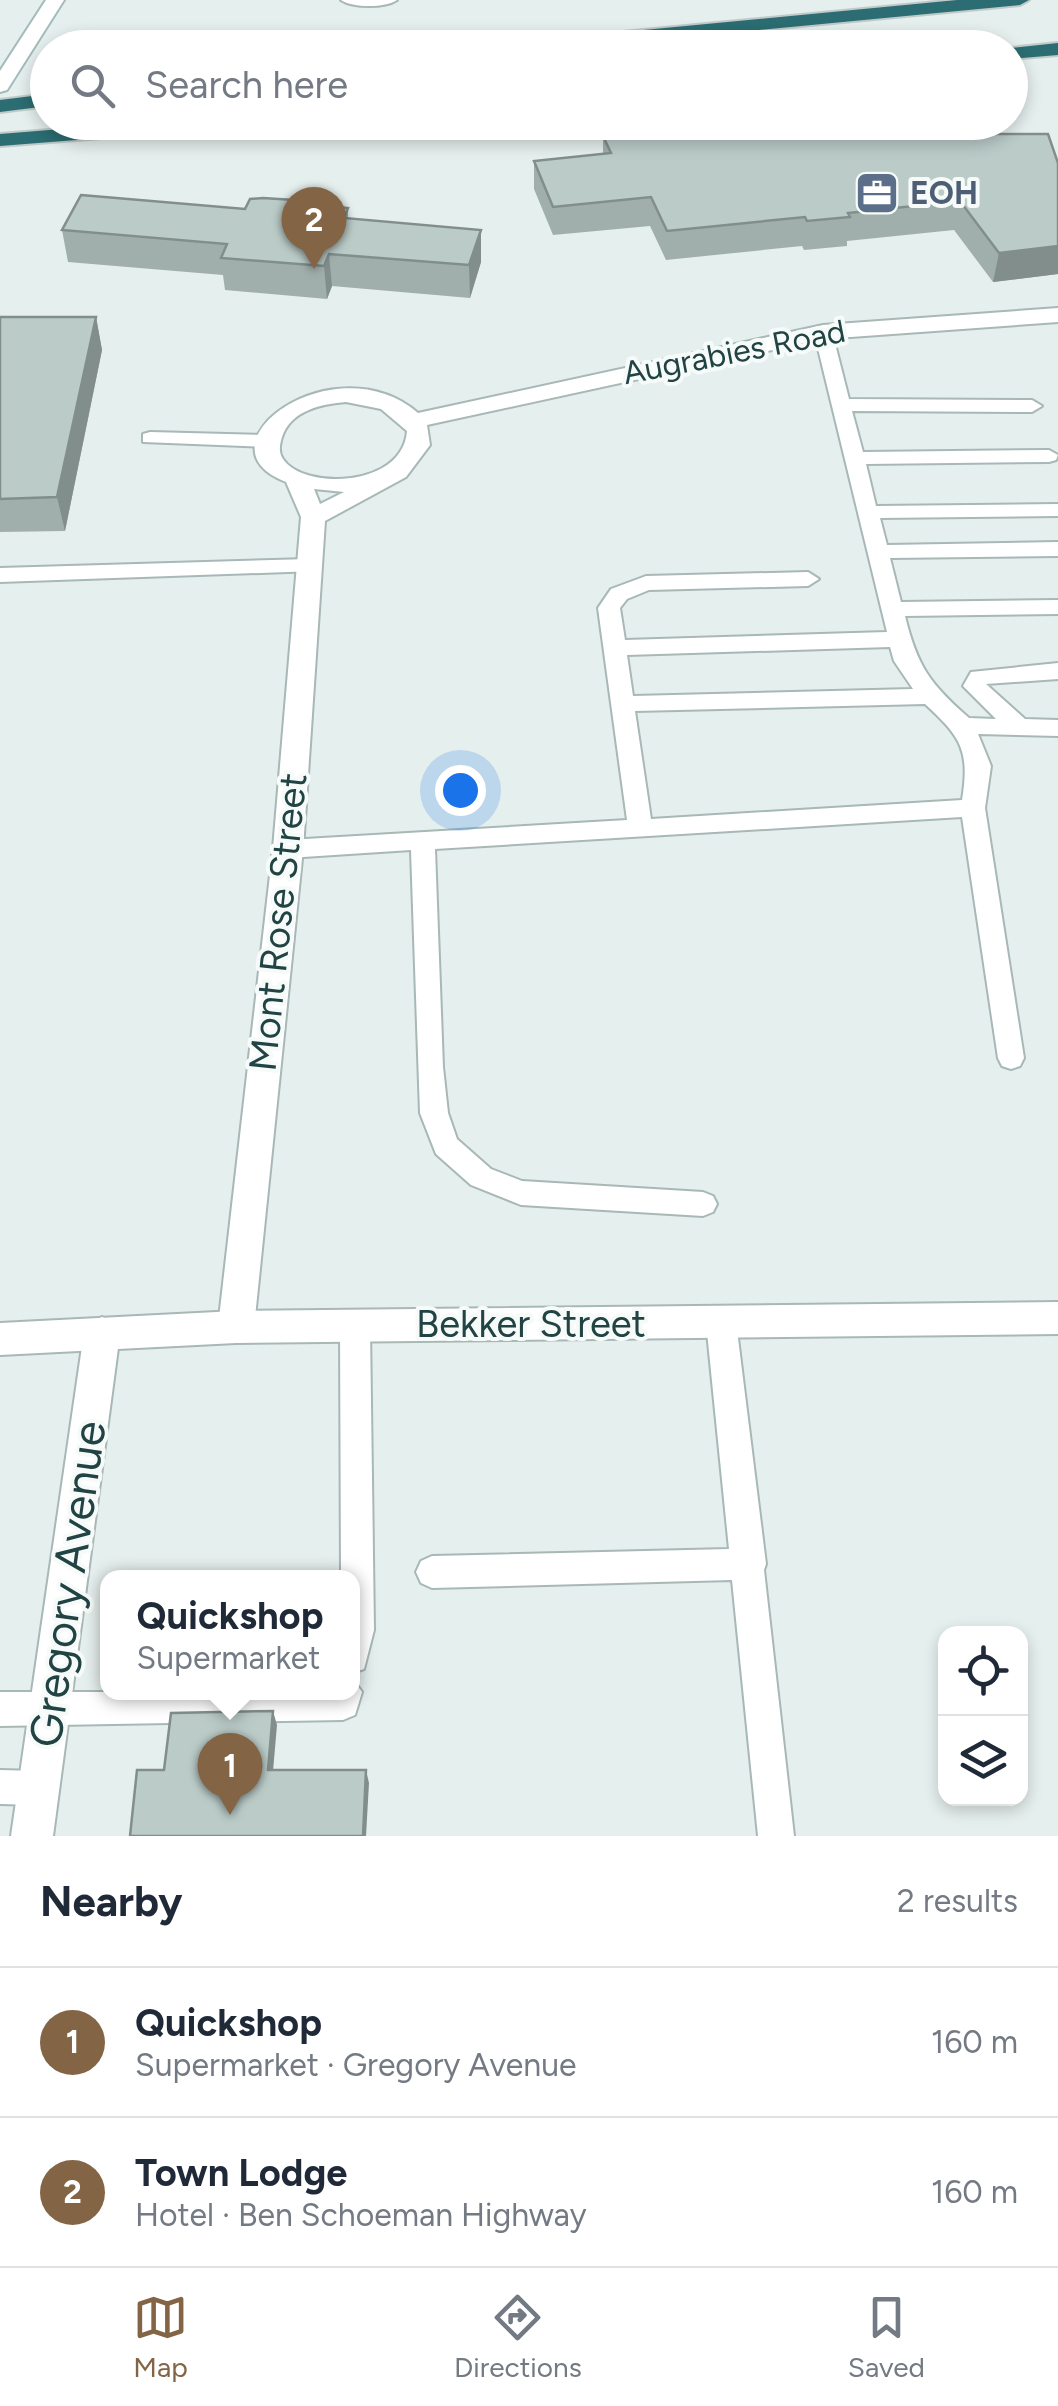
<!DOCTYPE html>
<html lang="en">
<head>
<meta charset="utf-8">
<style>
	body { margin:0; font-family:Figtree,sans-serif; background:#f2f2f3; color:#1f2937 }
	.controls { position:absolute; right:30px; bottom:30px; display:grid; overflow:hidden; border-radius:20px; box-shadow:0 5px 15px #0003 }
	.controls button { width:90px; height:90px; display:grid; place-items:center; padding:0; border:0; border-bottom:2px solid #e0e1e3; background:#fff; color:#1f2937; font:50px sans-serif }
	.you { position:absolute; left:460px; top:790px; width:35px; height:35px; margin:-25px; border:8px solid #fff; border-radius:50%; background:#1a73e8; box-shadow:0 0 0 15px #1a73e833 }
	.badge { display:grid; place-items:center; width:65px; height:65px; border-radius:50%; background:#836545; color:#fff; font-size:32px; font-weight:700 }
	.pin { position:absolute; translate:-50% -82px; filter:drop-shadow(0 2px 5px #0008) }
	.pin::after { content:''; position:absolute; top:52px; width:35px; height:30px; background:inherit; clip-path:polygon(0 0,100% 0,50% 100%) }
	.popup { position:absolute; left:100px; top:1570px; width:260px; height:130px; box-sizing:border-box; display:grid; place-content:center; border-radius:20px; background:#fff; filter:drop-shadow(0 2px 8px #0005); font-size:32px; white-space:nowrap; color:#747a83 }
	.popup b { font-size:38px; color:#1f2937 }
	.popup::after { content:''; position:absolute; left:50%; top:100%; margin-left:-20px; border:20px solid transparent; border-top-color:#fff }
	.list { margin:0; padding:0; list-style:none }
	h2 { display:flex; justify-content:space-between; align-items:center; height:130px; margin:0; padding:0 40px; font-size:42px }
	h2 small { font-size:32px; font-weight:400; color:#747a83 }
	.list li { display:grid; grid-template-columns:65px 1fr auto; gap:30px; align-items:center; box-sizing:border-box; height:150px; padding:0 40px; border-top:2px solid #e0e1e3 }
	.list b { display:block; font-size:38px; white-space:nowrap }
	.list p { margin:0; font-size:32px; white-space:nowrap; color:#747a83 }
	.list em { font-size:32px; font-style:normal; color:#747a83 }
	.icon { flex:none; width:55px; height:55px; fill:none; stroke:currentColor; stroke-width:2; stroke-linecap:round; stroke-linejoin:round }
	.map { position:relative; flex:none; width:1058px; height:1836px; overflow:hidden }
	.search { position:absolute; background:#fff; box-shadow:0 5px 15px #0003; left:30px; right:30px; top:30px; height:110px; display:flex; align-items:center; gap:25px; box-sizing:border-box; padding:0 35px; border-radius:55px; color:#747a83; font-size:38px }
	.sheet { height:430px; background:#fff }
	nav { display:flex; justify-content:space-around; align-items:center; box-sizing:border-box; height:140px; border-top:2px solid #e0e1e3; background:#fff; font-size:28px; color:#747a83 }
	nav a { display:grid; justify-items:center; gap:5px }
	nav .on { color:#836545 }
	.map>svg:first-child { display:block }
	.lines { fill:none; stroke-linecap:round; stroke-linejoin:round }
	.service-casing { stroke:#a7b8b7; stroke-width:4 }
	.minor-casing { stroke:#a7b8b7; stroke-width:4 }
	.tertiary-casing { stroke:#a7b8b7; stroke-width:4 }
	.secondary-casing { stroke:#a2bcbb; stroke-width:4 }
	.motorway-casing { stroke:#c1caca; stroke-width:4 }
	.service { fill:#fff; fill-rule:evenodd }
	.minor { fill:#fff; fill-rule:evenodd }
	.tertiary { fill:#fff; fill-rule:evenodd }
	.secondary { fill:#fff; fill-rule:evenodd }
	.motorway { fill:#2b6d72; fill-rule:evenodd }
	.wall { fill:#a0afac }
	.shaded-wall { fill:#828e8c }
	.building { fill:#bacbc8; stroke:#828e8c; stroke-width:2.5 }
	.labels { text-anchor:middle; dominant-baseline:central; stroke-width:8; stroke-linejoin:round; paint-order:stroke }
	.far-service-label { font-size:32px; font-weight:bold; fill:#4e5e75; stroke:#f6fbfa; text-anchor:start }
	.far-street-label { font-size:32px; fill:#224343; stroke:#f6fbfa }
	.street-label { font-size:38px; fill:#224343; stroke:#f6fbfa }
	.near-street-label { font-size:45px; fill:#224343; stroke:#f6fbfa }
</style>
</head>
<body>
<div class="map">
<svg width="1058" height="1836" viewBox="0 0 1058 1836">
	<rect width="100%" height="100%" fill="#e5efee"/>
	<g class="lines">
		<g class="service-casing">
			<path id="service" d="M341 0H397C385 8 353 8 341 0Z
				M823 326 832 332 849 399 1032 400 1042 406 1032 412 852 411 863 452 1049 450 1058 455 1056 460 1049 462 866 464 876 506 1058 504V516L880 518 887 545 1058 542V556L890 558 901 602 1058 600V614L905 616C917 666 930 684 969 718L996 719 963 686 971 672 1058 663V679L986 684 1025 719 1058 720V736L978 734 991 766 985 808 1024 1058 1020 1066 1011 1069 1002 1066 998 1058 962 817 435 849 443 1067 448 1113 457 1139 491 1169 522 1181 703 1192 713 1196 717 1204 713 1212 703 1216 521 1205 471 1185 436 1154 420 1113 411 850 288 858 276 849 288 840 627 820 598 608 611 589 646 576 808 572 819 579 808 586 649 590 627 599 620 608 625 640 887 632 814 332ZM890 647 894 661 913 689 633 696 627 655ZM925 704C961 737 970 750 962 800L651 819 635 711Z
				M150 432 268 435 278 441 268 447 143 442V434Z
				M309 559 316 561 320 566 316 571 0 582V568Z
				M721 1309 731 1313 736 1322 766 1564 764 1570 794 1836H758L732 1580 432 1588 421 1583 416 1572 421 1561 432 1556 729 1549 706 1322 711 1313Z
				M355 1313 365 1317 370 1326 374 1630 364 1669 352 1673V1578H341L340 1326 345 1317Z
				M352 1678 362 1692 355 1715 343 1720 0 1726V1692H352Z
				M0 1770 38 1771 50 1776 55 1788 50 1800 38 1805 0 1804Z"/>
		</g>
		<g class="minor-casing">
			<path id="minor" d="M1058 308V322L823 339 427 425 430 445 406 477 325 521 303 849 254 1327 249 1338 236 1343 223 1338 218 1327 273 849 301 517 286 482C191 446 334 341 418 413L823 325ZM346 402 381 409 407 431C403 488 303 490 283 459 278 452 280 444 282 437 291 410 322 404 346 402ZM314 489 344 492 320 504Z
				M102 1317 115 1322 120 1333 53 1836H11L84 1333 89 1322Z"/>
		</g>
		<g class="tertiary-casing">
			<path id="tertiary" d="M1058 1302V1334L236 1343 0 1355V1323L236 1311Z"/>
		</g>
		<g class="secondary-casing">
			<path id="secondary" d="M46 0H64L7 90 0 92V71Z"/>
		</g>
		<g class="motorway-casing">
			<path id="motorway" d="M957 0H1029L1020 5 572 48H509L518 42Z
				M1058 43V55L1010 59V48Z
				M48 94V106L0 112V100Z
				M148 122H239L230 128 0 146V134Z"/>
		</g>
		<use href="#service" class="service"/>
		<use href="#minor" class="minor"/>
		<use href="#tertiary" class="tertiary"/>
		<use href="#secondary" class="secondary"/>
		<use href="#motorway" class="motorway"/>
	</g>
	<path class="wall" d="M960 134 1058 163V274L993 282 954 230 847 241V246L804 250 802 246 666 260 650 226 553 235 534 189V161L603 154V136Z
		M341 208H348V219L481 262 470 298 332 286 327 299 225 290 223 275 68 262 62 230 245 209Z
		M0 317H96L102 350 65 531 0 532Z"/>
	<path class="shaded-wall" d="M481 230V262L470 298 469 265Z
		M1058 246V274L993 282 999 253Z
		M329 254 332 286 327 299 324 266Z
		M96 317 102 350 65 531 57 497Z
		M273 1711 277 1725 272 1783 268 1770Z
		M366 1770 369 1783 366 1836H363Z"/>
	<path class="building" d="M743 122H952L960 134H1048L1058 163V246L999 253 960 201 848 213 850 217 807 221 805 217 667 231 651 197 553 207 534 161 611 153 603 136Z
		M81 195 245 209 250 199 263 198 340 203 338 207 348 208 344 218 481 230 469 265 329 254 324 266 221 258 227 244 62 230Z
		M0 317H96L57 497 0 499Z
		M273 1711 268 1770H366L363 1836H130L137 1770H164L171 1713Z"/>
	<defs>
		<g id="office-square" transform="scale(2.25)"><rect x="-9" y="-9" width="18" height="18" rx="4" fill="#5c6f8a" stroke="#f6fbfa"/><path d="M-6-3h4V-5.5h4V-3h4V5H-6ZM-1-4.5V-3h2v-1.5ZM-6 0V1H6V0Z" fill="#fff"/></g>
	</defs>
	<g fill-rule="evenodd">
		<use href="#office-square" x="877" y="193"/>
	</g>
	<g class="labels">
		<g class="far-service-label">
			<text x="910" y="193">EOH</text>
		</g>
		<g class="far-street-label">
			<text transform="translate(734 352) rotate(-11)">Augrabies Road</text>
		</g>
		<g class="street-label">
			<text transform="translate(278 922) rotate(-84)">Mont Rose Street</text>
			<text x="531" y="1324">Bekker Street</text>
		</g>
		<g class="near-street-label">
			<text transform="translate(67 1584) rotate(-82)">Gregory Avenue</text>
		</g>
	</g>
</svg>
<div class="controls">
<button><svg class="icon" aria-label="locate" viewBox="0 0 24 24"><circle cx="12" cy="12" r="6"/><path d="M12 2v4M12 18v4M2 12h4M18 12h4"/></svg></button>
<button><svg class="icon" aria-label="layers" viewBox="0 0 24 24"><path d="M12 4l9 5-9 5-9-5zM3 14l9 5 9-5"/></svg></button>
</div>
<div class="you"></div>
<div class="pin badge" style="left:230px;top:1815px">1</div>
<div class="popup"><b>Quickshop</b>Supermarket</div>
<div class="pin badge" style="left:314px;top:269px">2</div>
<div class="search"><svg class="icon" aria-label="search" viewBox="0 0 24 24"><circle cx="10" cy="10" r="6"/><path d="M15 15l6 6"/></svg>Search here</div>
</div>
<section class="sheet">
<h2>Nearby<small>2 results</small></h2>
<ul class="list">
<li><span class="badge">1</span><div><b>Quickshop</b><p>Supermarket · Gregory Avenue</p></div><em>160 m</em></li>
<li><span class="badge">2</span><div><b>Town Lodge</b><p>Hotel · Ben Schoeman Highway</p></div><em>160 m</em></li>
</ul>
</section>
<nav>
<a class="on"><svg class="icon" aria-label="map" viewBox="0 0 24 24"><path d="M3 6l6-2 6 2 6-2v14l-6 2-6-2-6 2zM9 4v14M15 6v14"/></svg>Map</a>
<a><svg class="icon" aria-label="directions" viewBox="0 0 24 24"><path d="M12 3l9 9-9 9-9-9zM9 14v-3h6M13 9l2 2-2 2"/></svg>Directions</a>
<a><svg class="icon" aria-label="saved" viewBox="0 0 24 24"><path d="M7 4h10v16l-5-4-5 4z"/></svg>Saved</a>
</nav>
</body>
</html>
